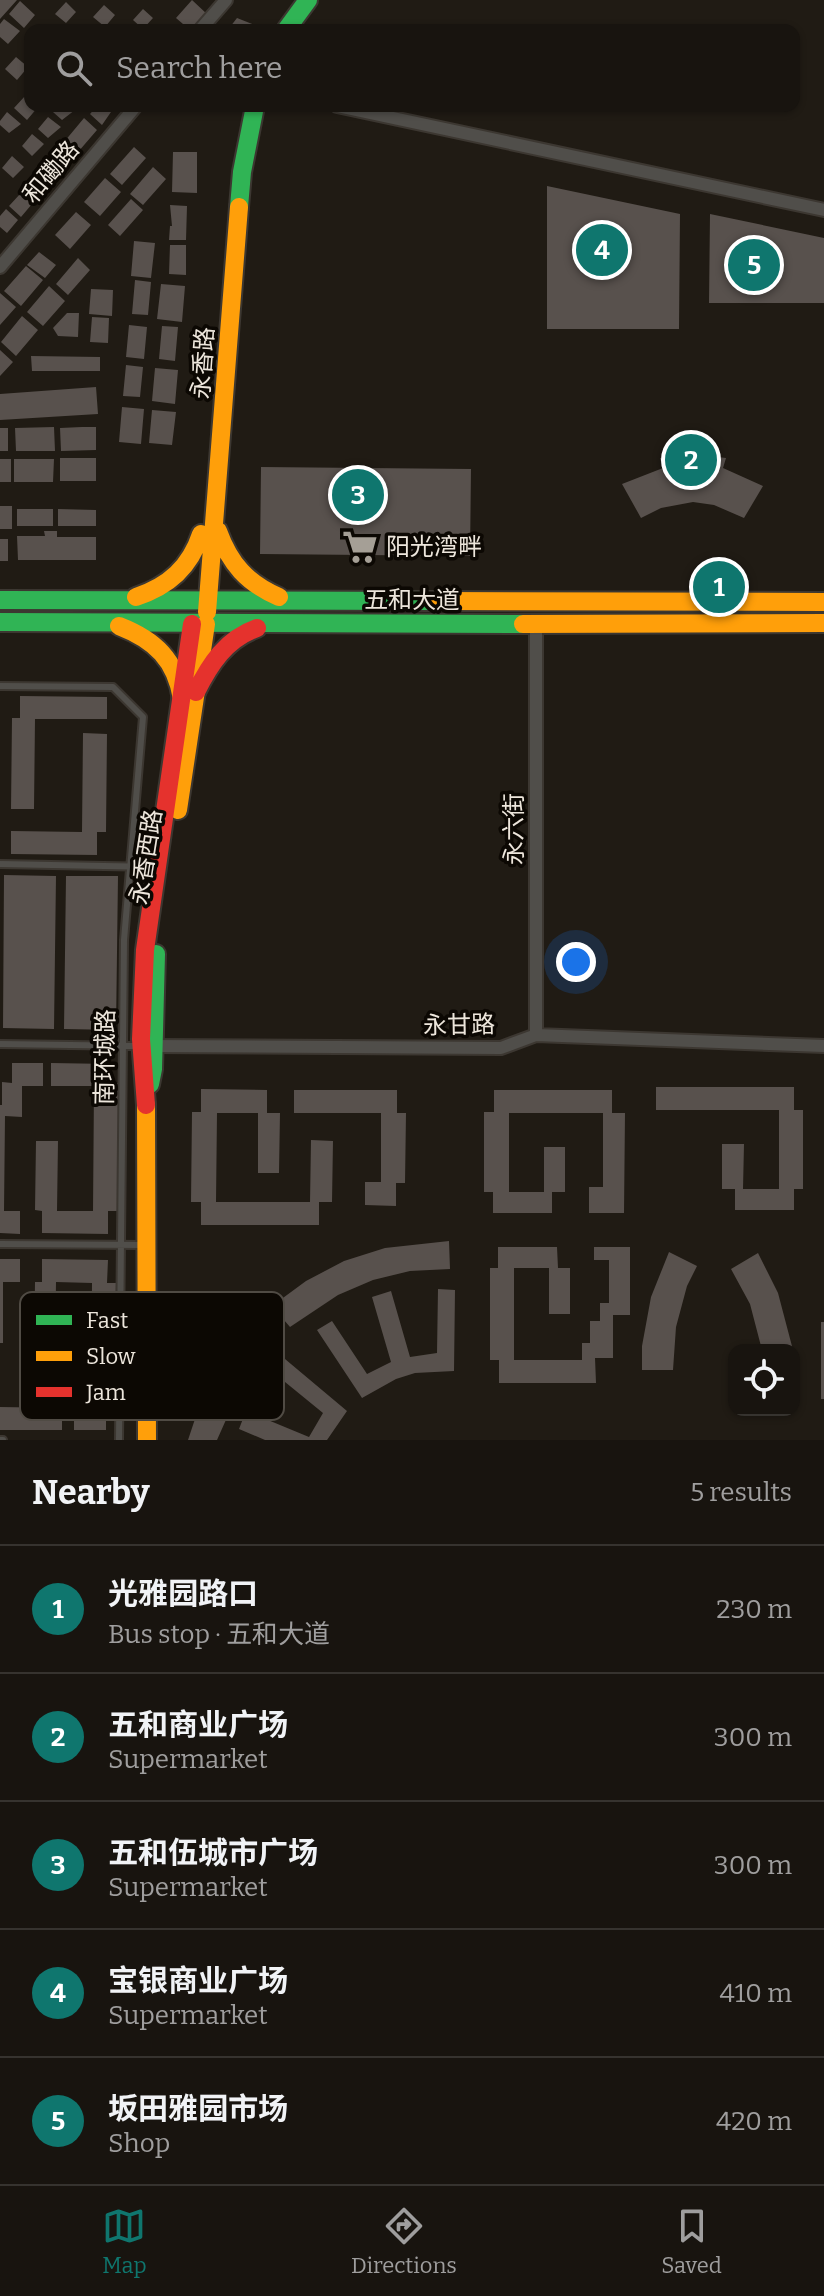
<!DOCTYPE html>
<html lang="en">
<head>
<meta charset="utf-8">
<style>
	body { margin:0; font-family:Bitter,"Noto Sans SC",serif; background:#25211d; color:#f1f3f6 }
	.controls { position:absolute; right:24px; bottom:24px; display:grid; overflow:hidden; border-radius:16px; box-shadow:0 2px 6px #0004 }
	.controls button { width:72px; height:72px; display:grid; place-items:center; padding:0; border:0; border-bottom:2px solid #36332f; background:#18140f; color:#f1f3f6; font:40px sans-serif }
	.you { position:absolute; left:576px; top:962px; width:28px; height:28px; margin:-20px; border:6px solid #fff; border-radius:50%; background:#1a73e8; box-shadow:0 0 0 12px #1a73e833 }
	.badge { display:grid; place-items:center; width:52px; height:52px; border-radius:50%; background:#0f766e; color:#fff; font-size:26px; font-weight:700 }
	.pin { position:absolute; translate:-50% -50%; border:4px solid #fff; box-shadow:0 2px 8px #0006 }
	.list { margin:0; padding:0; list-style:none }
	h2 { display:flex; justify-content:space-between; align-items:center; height:104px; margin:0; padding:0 32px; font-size:34px }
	h2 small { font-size:26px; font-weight:400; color:#9f9e9e }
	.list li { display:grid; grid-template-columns:52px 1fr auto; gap:24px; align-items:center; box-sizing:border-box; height:128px; padding:0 32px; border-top:2px solid #36332f }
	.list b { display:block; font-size:30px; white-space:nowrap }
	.list p { margin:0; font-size:26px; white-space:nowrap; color:#9f9e9e }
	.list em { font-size:26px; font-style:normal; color:#9f9e9e }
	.icon { flex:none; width:44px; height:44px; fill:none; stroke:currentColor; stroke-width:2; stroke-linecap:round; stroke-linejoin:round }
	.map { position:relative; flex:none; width:824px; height:1440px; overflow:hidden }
	.search { position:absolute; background:#18140f; box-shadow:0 2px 6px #0004; left:24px; right:24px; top:24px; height:88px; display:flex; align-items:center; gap:20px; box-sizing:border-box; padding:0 28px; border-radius:16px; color:#9f9e9e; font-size:30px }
	.sheet { height:744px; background:#18140f }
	nav { display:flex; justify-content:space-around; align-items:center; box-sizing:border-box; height:112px; border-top:2px solid #36332f; background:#18140f; font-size:22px; color:#9f9e9e }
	nav a { display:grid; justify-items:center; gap:4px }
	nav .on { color:#0f766e }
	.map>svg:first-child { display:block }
	.building { fill:#58514d }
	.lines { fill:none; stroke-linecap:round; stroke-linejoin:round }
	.lane-casing { stroke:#3c3731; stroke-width:10 }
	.street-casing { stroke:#3c3731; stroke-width:16 }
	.fast-casing { stroke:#3c3731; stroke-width:22 }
	.slow-casing { stroke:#3c3731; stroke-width:22 }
	.jam-casing { stroke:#3c3731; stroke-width:22 }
	.lane { stroke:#504e4a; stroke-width:6 }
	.street { stroke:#504e4a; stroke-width:12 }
	.fast { stroke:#30b455; stroke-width:18 }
	.slow { stroke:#ff9f0a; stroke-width:18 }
	.jam { stroke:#e5322d; stroke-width:18 }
	.labels { text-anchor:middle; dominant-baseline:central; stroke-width:7; stroke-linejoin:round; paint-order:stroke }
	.street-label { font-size:24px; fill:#ede6dc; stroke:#0c0803 }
	.poi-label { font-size:24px; fill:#ede6dc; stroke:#0c0803; text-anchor:start }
	.key { fill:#0c0803; stroke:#504b44; stroke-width:2 }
	.key-label { font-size:22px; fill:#ede6dc }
</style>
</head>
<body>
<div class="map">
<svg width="824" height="1440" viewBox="0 0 824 1440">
	<rect width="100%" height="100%" fill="#201b14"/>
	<path class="building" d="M0 0H17L0 19Z
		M192 0 208 15 195 30H190L176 18Z
		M20 1 35 15 24 28 9 14Z
		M66 2 76 12 66 23 55 14Z
		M104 5 115 15 105 27 93 17Z
		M143 9 153 18 143 29 133 20Z
		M237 18 257 26 255 30 230 27Z
		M4 19 20 31 8 44 0 37V24Z
		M16 57 28 67 17 80 5 69Z
		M25 96 30 101V106L38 107 27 120 14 108Z
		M58 106H71L75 110 62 120 53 112Z
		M97 106H105L111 112 102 125 90 114Z
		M7 112 21 124 9 133 0 125V121Z
		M48 117 61 127 48 138 38 129Z
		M84 118 97 130 72 159 59 148Z
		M32 134 44 144 32 156 22 146Z
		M134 147 146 158 122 185 110 174Z
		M173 152H197V193L172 192Z
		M54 154 66 162 57 176 44 166Z
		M12 156 24 167 13 178 2 168Z
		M153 167 166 179 143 205 130 194Z
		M36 177 47 187 36 199 25 189Z
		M105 178 121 192 100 216 84 202Z
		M547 186 680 214 679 329H547Z
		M20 194 32 204 21 217 9 206Z
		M131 199 143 210 120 236 108 225Z
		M170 205 187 206 186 240H169L170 226H172Z
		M6 209 18 220 7 233 0 227V216Z
		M76 212 91 225 70 249 55 235Z
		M710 214 824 238V303H709Z
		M134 241 155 243 151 278 131 276Z
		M170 245H186V275L169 274Z
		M39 252 56 265 45 278 27 265Z
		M78 258 90 270 68 295 56 284Z
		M26 266 43 280 21 306 4 291Z
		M135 280 151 282 148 315 132 314Z
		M161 284 185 286 182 322 157 319Z
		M49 286 65 301 43 326 27 312Z
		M91 289 113 290 112 316 89 314Z
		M0 293 16 307 0 325Z
		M67 313H79L78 337 58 336 53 328Z
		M22 316 38 330 16 356 1 342Z
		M92 317 109 318 108 343 90 342Z
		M129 325 147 327 144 359 126 357Z
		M162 326 178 327 175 361 159 359Z
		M0 350 13 362 0 376Z
		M31 356 100 357V371H32Z
		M126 365 143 367 140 397 123 396Z
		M155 368 178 370 175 404 152 401Z
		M96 387 98 414 0 420V394Z
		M122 407 144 409 141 444 119 442Z
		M152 410 176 412 172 445 149 443Z
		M54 427 55 451H16L15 428Z
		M82 427H96V450L61 451 60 428Z
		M0 428H8V451H0Z
		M693 454 726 458 723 468 763 486 744 518 714 505 693 502 661 508 641 518 622 484 663 468 660 458Z
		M60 458H96V481H60Z
		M0 459H11V482H0Z
		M14 459H54L53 482H14Z
		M261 467 471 469 470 556 260 554Z
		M0 506H12V529H0Z
		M17 509H53V526H17Z
		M58 509 96 510V526H58Z
		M44 531H57V537H96V560H18L17 536H45Z
		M0 539H8V561H0Z
		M20 696 107 697V719H35L34 809H11L12 718H20Z
		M83 733 107 734 106 832H97V855L11 854V831L82 832Z
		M4 875 56 876 54 1029 3 1028Z
		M66 876H118L116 1030 64 1029Z
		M12 1063H43V1086H22V1117L5 1116 4 1211H20V1234L0 1233V1105H2V1082L12 1083Z
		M51 1063 110 1064V1083H119L117 1211H108V1234L42 1233V1211L35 1210 36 1141H58L57 1211H93L94 1086H51Z
		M656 1087H794V1110H803V1189H794V1210H735V1189H722V1144H744L743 1189H779V1110H656Z
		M201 1089 267 1090V1113H280L279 1173H258V1113H217L216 1202H310L311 1140 333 1141 332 1202H319V1225H201V1202H191L192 1112H201Z
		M294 1090H397V1113H406L405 1183H396V1206L365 1205V1182H381V1113H294Z
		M494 1090H612V1113H625L624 1213H589V1187H603V1113H509V1192H544V1147H565V1192H552V1213H493V1192H484V1112H494Z
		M449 1241 450 1269 410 1271 373 1280 338 1295 290 1327 272 1306 306 1281 344 1261 385 1248Z
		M498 1247H557L558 1268H570V1314H549V1268H514V1360H582V1343H590V1321H600V1303H609V1260H594V1247H630V1315H613V1358H595L596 1383H499V1360H490V1268H498Z
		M669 1252 697 1266 687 1286 676 1327 673 1370H642V1346L651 1297Z
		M758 1253 778 1293 793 1350H762L750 1304 731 1269Z
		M0 1259H20V1282H3V1343H0Z
		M42 1259 108 1260 107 1283H116L115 1411H106V1430H74V1407L91 1408 92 1283 56 1282 55 1352H34L35 1282H42Z
		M438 1289 455 1290 454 1371 415 1373 396 1379 362 1398 317 1330 332 1321 367 1374 391 1362 372 1297 391 1291 410 1357 437 1353Z
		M256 1321 276 1340 241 1386 217 1440H188L198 1410 217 1372Z
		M821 1322H824V1399H821Z
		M285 1359 347 1411 327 1440H265L239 1429 246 1411 309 1437 323 1413 274 1373Z
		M0 1407 62 1408V1430H0Z"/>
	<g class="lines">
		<g class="lane-casing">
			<path id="lane" d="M0 686 113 687 143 717 124 940 119 1440
				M0 864 156 867
				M0 1044 140 1046
				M0 1244 144 1245
				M0 1440H3"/>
		</g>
		<g class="street-casing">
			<path id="street" d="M200 30 226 0
				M337 106 824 210
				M0 267 136 106
				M536 1035V623
				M147 1046 501 1048 536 1035 824 1046"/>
		</g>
		<g class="fast-casing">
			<path id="fast" d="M286 30 308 0
				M239 207 242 172 255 106
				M0 600 436 601
				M0 622 523 624
				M150 1084 153 1069 156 954"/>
		</g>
		<g class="slow-casing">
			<path id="slow" d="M218 531C230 564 247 583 279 597
				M136 597C169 586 190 567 201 534
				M436 601 824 602
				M207 612 239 207
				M523 624 824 623
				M119 626C155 640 176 660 182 699
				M178 810 206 624
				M146 1105 147 1440"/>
		</g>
		<g class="jam-casing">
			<path id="jam" d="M196 692C210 664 226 639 257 628
				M146 1105 141 1039 145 950 192 624"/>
		</g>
		<use href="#lane" class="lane"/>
		<use href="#street" class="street"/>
		<use href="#fast" class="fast"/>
		<use href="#slow" class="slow"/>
		<use href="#jam" class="jam"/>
	</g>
	<defs>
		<g id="supermarket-bare" transform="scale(2.76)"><path d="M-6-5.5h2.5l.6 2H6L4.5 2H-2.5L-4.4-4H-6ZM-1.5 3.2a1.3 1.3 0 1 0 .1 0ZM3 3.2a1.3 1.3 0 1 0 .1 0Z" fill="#a59f96" stroke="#0c0803" stroke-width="2.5" paint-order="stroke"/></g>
	</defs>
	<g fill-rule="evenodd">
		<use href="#supermarket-bare" x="360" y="547"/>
	</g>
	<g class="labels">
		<g class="street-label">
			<text transform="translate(51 172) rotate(-50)">和磡路</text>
			<text transform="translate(203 363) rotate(-86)">永香路</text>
			<text x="412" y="600">五和大道</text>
			<text transform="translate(514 829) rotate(-90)">永六街</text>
			<text transform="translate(146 857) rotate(-81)">永香西路</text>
			<text transform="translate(459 1025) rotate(-1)">永甘路</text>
			<text transform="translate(105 1057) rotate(-89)">南环城路</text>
		</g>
		<g class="poi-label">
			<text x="386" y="547">阳光湾畔</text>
		</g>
	</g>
	<rect x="20" y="1292" width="264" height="128" rx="12" class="key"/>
	<rect x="36" y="1315" width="36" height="10" fill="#30b455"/>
	<rect x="36" y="1351" width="36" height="10" fill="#ff9f0a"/>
	<rect x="36" y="1387" width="36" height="10" fill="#e5322d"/>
	<g class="key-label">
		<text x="86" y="1328">Fast</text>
		<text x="86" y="1364">Slow</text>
		<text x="86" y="1400">Jam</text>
	</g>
</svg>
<div class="controls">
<button><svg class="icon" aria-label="locate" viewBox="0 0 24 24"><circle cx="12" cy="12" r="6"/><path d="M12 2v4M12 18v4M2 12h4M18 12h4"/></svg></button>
</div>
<div class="you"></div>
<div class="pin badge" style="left:719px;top:587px">1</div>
<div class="pin badge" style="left:691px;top:460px">2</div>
<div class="pin badge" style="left:358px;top:495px">3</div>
<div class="pin badge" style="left:602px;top:250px">4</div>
<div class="pin badge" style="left:754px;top:265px">5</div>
<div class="search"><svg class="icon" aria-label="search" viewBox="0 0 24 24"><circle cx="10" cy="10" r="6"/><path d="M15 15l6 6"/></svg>Search here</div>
</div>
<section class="sheet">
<h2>Nearby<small>5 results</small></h2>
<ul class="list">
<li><span class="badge">1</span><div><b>光雅园路口</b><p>Bus stop · 五和大道</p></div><em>230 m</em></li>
<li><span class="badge">2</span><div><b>五和商业广场</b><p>Supermarket</p></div><em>300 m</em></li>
<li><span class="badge">3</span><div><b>五和伍城市广场</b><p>Supermarket</p></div><em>300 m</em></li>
<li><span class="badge">4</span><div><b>宝银商业广场</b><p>Supermarket</p></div><em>410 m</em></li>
<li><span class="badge">5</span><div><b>坂田雅园市场</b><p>Shop</p></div><em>420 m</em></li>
</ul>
</section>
<nav>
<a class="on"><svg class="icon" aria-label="map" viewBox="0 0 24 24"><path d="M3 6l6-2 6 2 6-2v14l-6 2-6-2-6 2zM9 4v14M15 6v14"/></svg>Map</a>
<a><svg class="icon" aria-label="directions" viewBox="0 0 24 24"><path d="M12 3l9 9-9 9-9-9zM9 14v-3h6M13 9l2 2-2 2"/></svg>Directions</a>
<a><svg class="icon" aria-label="saved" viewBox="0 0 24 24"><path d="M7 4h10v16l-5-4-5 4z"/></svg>Saved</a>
</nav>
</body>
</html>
